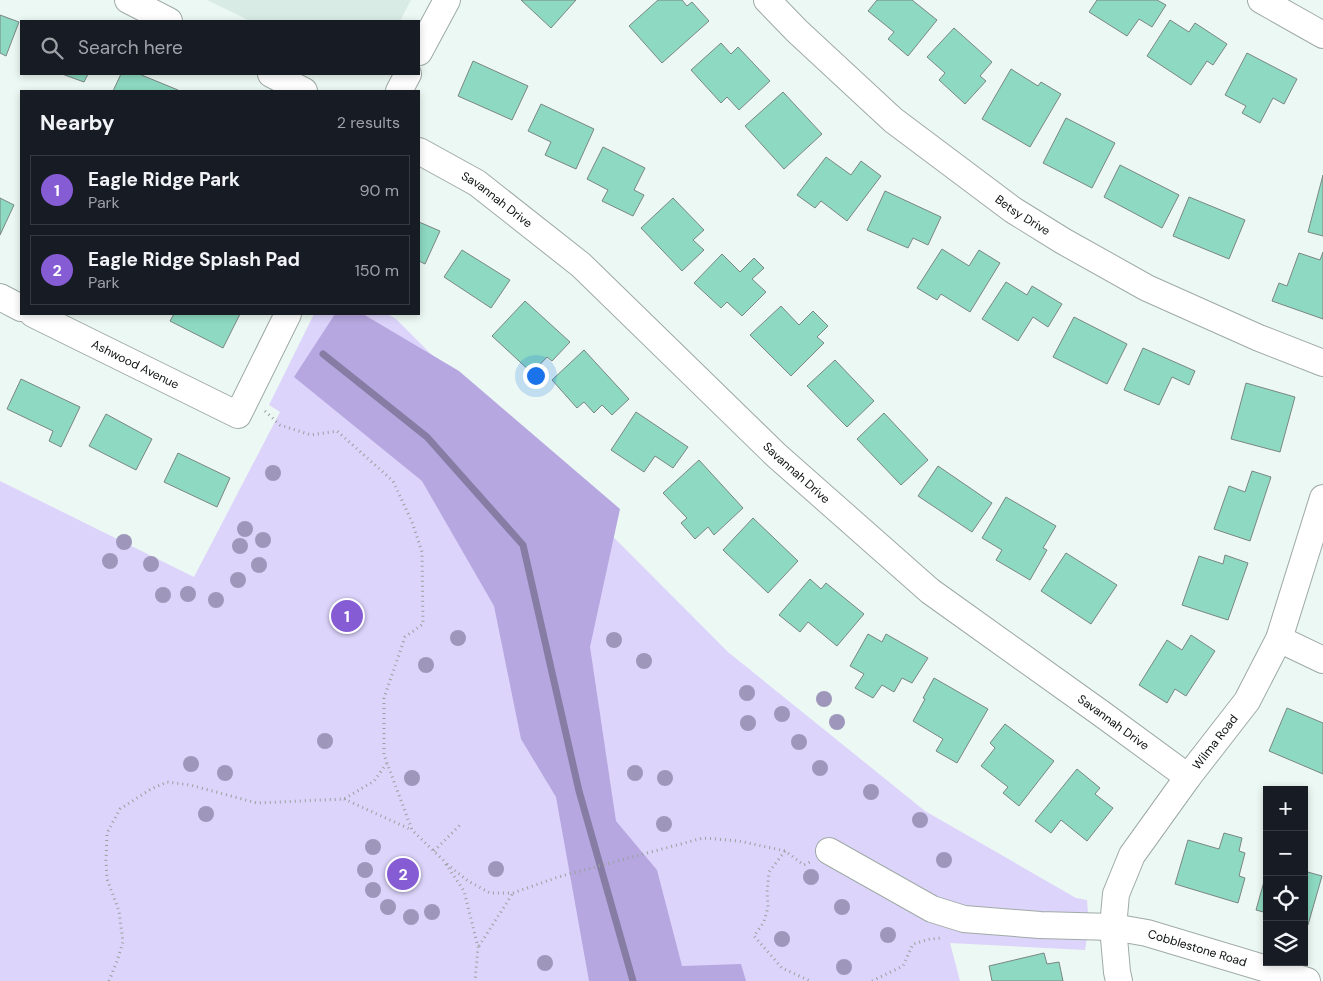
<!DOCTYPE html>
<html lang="en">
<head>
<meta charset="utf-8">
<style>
	body { margin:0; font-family:"DM Sans",sans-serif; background:#20242c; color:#f1f3f6 }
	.controls { position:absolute; right:15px; bottom:15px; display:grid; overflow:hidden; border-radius:0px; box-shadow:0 2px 8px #0003 }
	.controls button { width:45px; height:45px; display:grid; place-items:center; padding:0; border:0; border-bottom:1px solid #363941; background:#171b24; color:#f1f3f6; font:25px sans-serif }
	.you { position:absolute; left:535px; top:375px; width:18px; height:18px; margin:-12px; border:4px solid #fff; border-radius:50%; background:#1a73e8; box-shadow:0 0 0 8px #1a73e833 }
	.badge { display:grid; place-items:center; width:32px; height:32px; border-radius:50%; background:#865cd5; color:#fff; font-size:16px; font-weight:700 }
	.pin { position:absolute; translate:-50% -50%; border:2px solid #fff; box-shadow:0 1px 5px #0006 }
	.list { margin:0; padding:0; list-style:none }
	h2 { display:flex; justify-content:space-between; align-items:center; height:65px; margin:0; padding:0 20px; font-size:21px }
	h2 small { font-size:16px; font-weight:400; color:#9ea1a6 }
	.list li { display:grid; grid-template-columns:32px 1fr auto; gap:15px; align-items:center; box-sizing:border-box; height:70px; margin:0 10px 10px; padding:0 10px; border:1px solid #363941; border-radius:0px }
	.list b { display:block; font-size:19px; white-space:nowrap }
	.list p { margin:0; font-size:16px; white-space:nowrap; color:#9ea1a6 }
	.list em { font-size:16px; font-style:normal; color:#9ea1a6 }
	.icon { flex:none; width:28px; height:28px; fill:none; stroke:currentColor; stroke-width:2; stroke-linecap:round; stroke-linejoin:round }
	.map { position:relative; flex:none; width:1323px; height:981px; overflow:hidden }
	.search { position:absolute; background:#171b24; box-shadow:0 2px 8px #0003; left:20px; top:20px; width:400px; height:55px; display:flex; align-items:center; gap:12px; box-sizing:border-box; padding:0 18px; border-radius:0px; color:#9ea1a6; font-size:19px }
	.panel { position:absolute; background:#171b24; box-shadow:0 2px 8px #0003; left:20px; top:90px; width:400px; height:225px; border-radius:0px }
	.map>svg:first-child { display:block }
	.built { fill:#d8ece5 }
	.green { fill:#ddd4fb }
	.forest { fill:#b6a7e0 }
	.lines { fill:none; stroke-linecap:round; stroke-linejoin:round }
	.stream { stroke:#867ca4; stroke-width:7 }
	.building { fill:#8dd9c1; stroke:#7b8682 }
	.minor-casing { stroke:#9faaa6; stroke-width:28 }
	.path { stroke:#98a19e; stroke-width:3; stroke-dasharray:1 4; stroke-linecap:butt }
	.minor { stroke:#fff; stroke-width:26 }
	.tree { fill:#9e97bb }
	.labels { text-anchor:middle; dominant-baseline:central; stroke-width:5; stroke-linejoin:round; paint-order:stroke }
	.street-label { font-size:12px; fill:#0b0f0e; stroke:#fff }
</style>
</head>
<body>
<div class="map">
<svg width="1323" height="981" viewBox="0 0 1323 981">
	<rect width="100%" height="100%" fill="#ecf8f3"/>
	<path class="built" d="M207 0H411L400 21H250Z"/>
	<path class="green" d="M314 314H387L396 319 728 652 925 811 1076 898 1087 900 1089 926 1085 950 950 943 960 981H0V481L194 577 280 412 269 405Z"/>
	<path class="forest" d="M335 314H363L459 371 620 509 590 647 616 821 657 870 682 966 741 964 746 981H589L556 797 521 739 494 606 422 481 294 377Z"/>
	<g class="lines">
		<path class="stream" d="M323 354 427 437 523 545 579 791 633 981"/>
	</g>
	<path class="building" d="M521 0H576L551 28Z
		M658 0H682L687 6 692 2 709 21 662 63 629 26Z
		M877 0H912L937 20 908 56 888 39 894 32 868 11Z
		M1097 0H1157L1166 5 1152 27 1139 19 1127 36 1089 12Z
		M0 15 19 22 6 56 0 53Z
		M1170 20 1189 32 1195 23 1227 44 1213 65 1207 61 1191 85 1147 56Z
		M954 28 992 62 980 76 986 81 965 104 939 80 945 73 927 57Z
		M721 43 731 54 738 47 770 81 739 110 727 97 721 103 691 70Z
		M1247 53 1297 79 1284 104 1273 98 1260 123 1242 113 1246 106 1225 95Z
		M473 61 528 86 512 120 458 96Z
		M1011 69 1038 86 1041 82 1061 94 1030 147 982 119Z
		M62 74H88L84 82Z
		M121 74H139L178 90 177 91H113Z
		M783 92 822 134 784 169 745 126Z
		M541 104 594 129 576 169 545 155 551 142 528 131Z
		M1066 118 1115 143 1092 188 1043 163Z
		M603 147 645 168 634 190 644 195 633 216 602 201 608 190 587 179Z
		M826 157 851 175 861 161 881 176 847 221 821 201 815 208 797 195Z
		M1120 165 1179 195 1162 228 1104 197Z
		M1323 175V236L1308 232Z
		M885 191 941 217 928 245 913 238 908 248 867 230Z
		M1189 197 1245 220 1229 259 1173 236Z
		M0 198 14 205 0 235Z
		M673 198 704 230 693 240 704 250 682 271 641 228Z
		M419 222 440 231 425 264 419 261Z
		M942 249 969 266 979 250 1000 263 970 312 941 294 937 300 917 288Z
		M462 250 510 280 491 308 444 277Z
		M1323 252V319L1272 301 1279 283 1287 286 1299 253 1320 260Z
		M722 254 740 272 754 258 764 268 752 279 766 292 742 316 727 302 721 308 694 283Z
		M1006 282 1027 295 1032 286 1062 304 1048 327 1033 317 1018 341 982 319Z
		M525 301 570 342 552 361 547 357 532 373 492 336Z
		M781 306 799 325 813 311 828 326 817 337 824 343 791 376 750 335Z
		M174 314H240L223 348 170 321Z
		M1074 317 1127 344 1107 384 1053 357Z
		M1143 348 1195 371 1189 385 1172 377 1159 405 1124 390Z
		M584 350 629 399 612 415 602 405 594 413 584 402 577 408 552 380Z
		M835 360 874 401 847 427 807 386Z
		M21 379 80 407 61 447 49 441 53 431 7 409Z
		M1246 383 1295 397 1280 452 1231 439Z
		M636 412 688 447 673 468 655 456 644 472 611 450Z
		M884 413 928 460 901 485 857 439Z
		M106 414 152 439 136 470 89 446Z
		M178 453 230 478 217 507 164 482Z
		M699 460 743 508 714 535 708 527 695 539 681 523 687 518 663 493Z
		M938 466 992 503 972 532 918 496Z
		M1252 471 1271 477 1250 541 1214 529 1229 486 1245 492Z
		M1006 497 1056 526 1043 548 1047 550 1030 580 996 560 1002 550 982 538Z
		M753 518 798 561 768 593 723 550Z
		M1066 553 1117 585 1091 624 1041 591Z
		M1225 555 1248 563 1228 620 1182 605 1199 556 1223 564Z
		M810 579 821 589 826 583 864 614 837 646 808 622 800 632 779 615Z
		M868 634 882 642 886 634 928 658 912 683 902 678 894 692 882 685 873 698 855 688 864 674 850 666Z
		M1191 635 1215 651 1186 696 1175 689 1167 703 1139 685 1167 640 1182 650Z
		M934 678 988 709 957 763 936 751 943 739 913 721 925 699 923 698Z
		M1287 708 1323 723V774L1269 751Z
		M1005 724 1054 761 1019 806 1003 793 1008 787 981 766 995 748 990 743Z
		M1077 769 1100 788 1095 794 1113 808 1087 841 1061 820 1051 833 1035 821Z
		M1224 833 1242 838 1239 851 1245 853 1239 876 1245 878 1238 903 1175 884 1188 840 1219 849Z
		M1267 871V913L1256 910Z
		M1304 871 1322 876 1308 925 1304 924Z
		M1044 953 1047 964 1059 962 1063 981H992L989 966Z"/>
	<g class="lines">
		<g class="minor-casing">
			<g id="minor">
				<path d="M128 0 169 21"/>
				<path id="s1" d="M767 0 797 31 893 120 1013 210 1063 241 1147 288 1259 338 1323 363"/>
				<path d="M1261 0 1323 35"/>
				<path d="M419 52 447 0"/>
				<path d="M271 74 304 91"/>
				<path d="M399 91 408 74"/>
				<path id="s2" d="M419 151 477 183 581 265 776 455 930 591 1102 714 1188 777"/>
				<path d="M0 297 21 308"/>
				<path id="s3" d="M33 314 238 415 288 314"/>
				<path d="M1279 639 1323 660"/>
				<path id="s4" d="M829 851 932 909 964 919 1040 925 1113 927 1147 933 1307 981"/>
				<path id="s5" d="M1119 981 1117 972 1113 927 1116 894 1132 855 1188 777 1247 701 1279 639 1323 498"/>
			</g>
		</g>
		<path class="path" d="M265 411 280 425 311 435 337 431 393 481 412 522 422 552 423 624 405 637 384 698V755L412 830 443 860 464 891 478 947 475 981
			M344 799 412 830
			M434 851 461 824
			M785 851 769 872 767 892 768 907 764 922 754 936 782 968 810 981
			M447 864 468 881 490 893H513L558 877 703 838 739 841 785 851 804 865 810 862
			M479 946 513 893
			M109 981 117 961 123 942 119 911 107 879 106 860 107 833 120 809 151 789 167 782 190 785 257 803 344 799 374 781 387 763
			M872 981 903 966 913 944 930 939 941 938"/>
		<use href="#minor" class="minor"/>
	</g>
	<g class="tree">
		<circle cx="273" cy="473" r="8"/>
		<circle cx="245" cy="529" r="8"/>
		<circle cx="263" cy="540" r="8"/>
		<circle cx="124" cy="542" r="8"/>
		<circle cx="240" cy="546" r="8"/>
		<circle cx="110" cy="561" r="8"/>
		<circle cx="151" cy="564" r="8"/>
		<circle cx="259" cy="565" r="8"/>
		<circle cx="238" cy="580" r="8"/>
		<circle cx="188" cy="594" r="8"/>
		<circle cx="163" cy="595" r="8"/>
		<circle cx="216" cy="600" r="8"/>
		<circle cx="458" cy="638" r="8"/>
		<circle cx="614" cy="640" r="8"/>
		<circle cx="644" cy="661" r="8"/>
		<circle cx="426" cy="665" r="8"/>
		<circle cx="747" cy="693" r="8"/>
		<circle cx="824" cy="699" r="8"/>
		<circle cx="782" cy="714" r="8"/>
		<circle cx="837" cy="722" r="8"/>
		<circle cx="748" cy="723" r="8"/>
		<circle cx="325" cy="741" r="8"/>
		<circle cx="799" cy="742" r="8"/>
		<circle cx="191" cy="764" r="8"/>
		<circle cx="820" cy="768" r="8"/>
		<circle cx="225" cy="773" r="8"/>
		<circle cx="635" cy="773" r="8"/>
		<circle cx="412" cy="778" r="8"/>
		<circle cx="665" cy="778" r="8"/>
		<circle cx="871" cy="792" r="8"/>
		<circle cx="206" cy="814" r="8"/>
		<circle cx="920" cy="820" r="8"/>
		<circle cx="664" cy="824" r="8"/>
		<circle cx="373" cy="847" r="8"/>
		<circle cx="944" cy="860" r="8"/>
		<circle cx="496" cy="869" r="8"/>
		<circle cx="365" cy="870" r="8"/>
		<circle cx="811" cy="877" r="8"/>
		<circle cx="373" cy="890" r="8"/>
		<circle cx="388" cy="907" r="8"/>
		<circle cx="842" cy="907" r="8"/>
		<circle cx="432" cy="912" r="8"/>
		<circle cx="411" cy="917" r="8"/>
		<circle cx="888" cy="935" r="8"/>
		<circle cx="782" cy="939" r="8"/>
		<circle cx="545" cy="963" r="8"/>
		<circle cx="844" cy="967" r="8"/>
	</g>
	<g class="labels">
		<g class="street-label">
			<text stroke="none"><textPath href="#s2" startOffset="92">Savannah Drive</textPath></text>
			<text stroke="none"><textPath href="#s1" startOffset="335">Betsy Drive</textPath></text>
			<text stroke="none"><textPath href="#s3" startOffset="114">Ashwood Avenue</textPath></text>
			<text stroke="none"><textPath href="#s2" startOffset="498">Savannah Drive</textPath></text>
			<text stroke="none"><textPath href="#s2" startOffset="902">Savannah Drive</textPath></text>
			<text stroke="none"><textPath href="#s5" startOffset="270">Wilma Road</textPath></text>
			<text stroke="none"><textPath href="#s4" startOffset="388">Cobblestone Road</textPath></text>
		</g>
	</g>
</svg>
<div class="controls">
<button>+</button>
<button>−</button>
<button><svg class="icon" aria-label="locate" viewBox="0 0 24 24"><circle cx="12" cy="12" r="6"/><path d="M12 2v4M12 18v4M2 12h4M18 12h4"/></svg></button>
<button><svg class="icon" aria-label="layers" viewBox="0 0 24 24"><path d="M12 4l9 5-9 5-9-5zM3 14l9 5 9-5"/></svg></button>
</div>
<div class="you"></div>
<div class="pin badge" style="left:347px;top:616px">1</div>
<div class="pin badge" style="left:403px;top:874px">2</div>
<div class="search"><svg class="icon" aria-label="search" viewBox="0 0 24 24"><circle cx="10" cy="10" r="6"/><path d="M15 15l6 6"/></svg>Search here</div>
<section class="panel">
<h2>Nearby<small>2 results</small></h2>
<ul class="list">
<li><span class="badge">1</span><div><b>Eagle Ridge Park</b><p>Park</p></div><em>90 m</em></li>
<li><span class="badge">2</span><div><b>Eagle Ridge Splash Pad</b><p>Park</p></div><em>150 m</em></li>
</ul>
</section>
</div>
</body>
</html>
